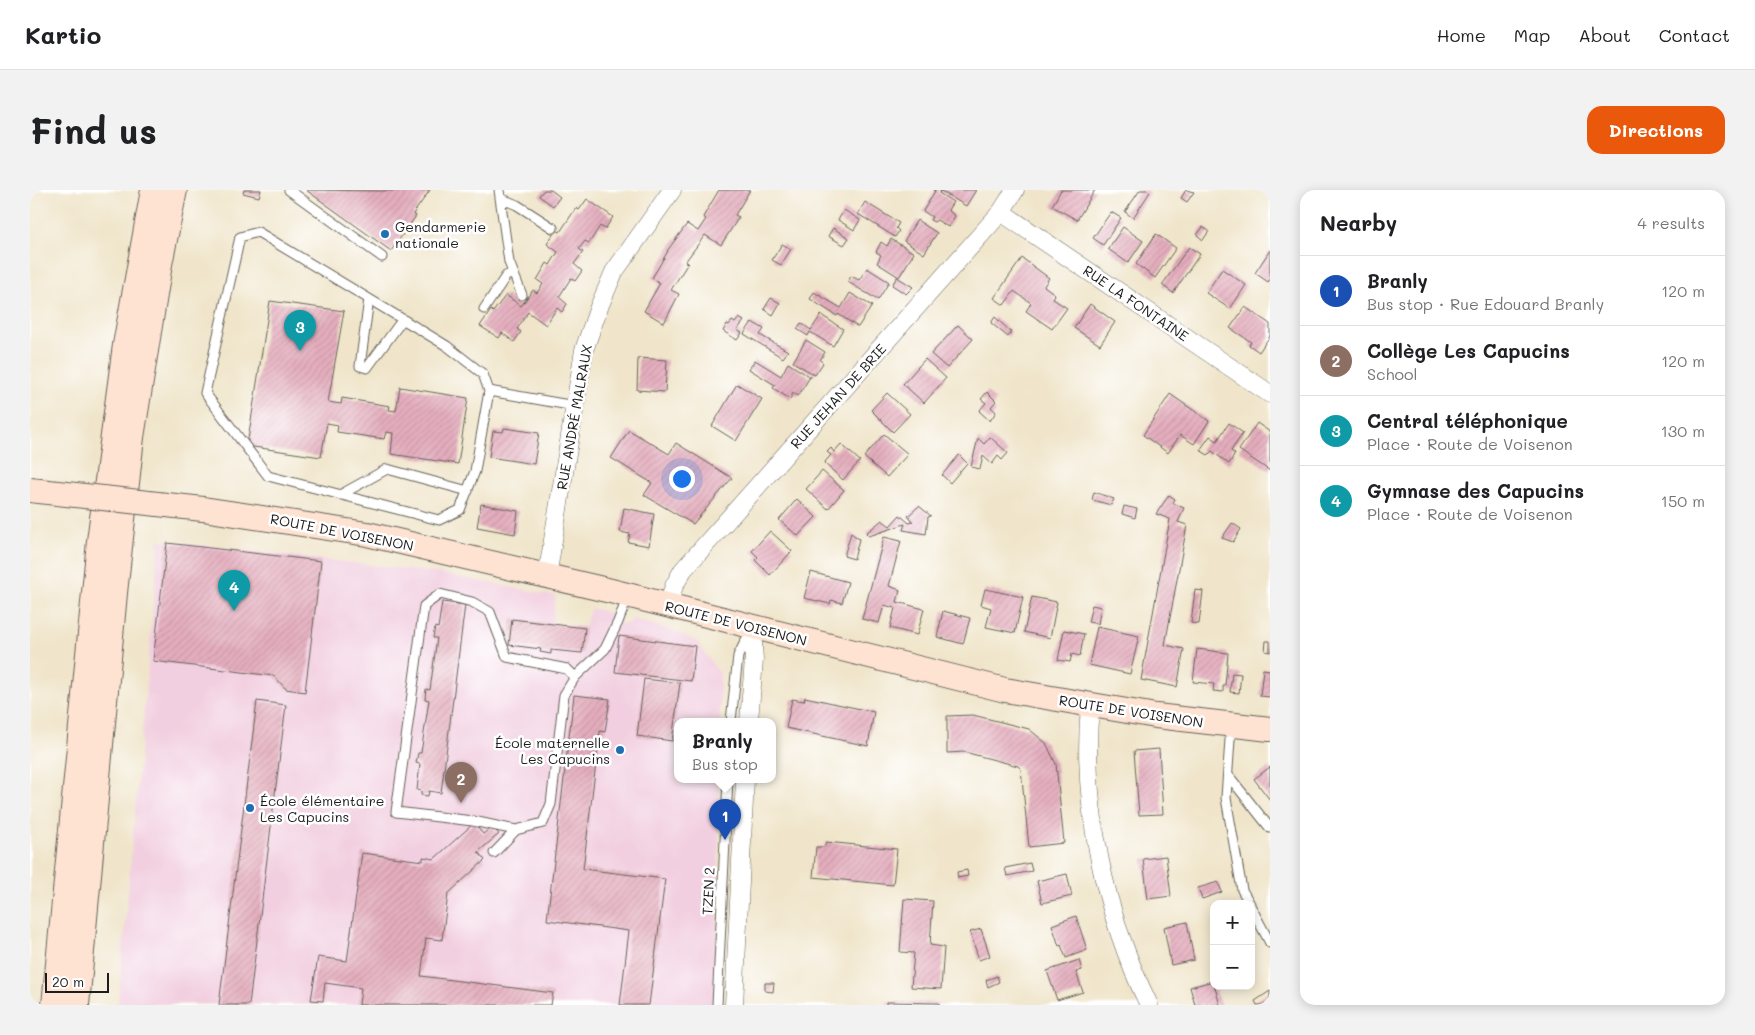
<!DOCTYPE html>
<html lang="en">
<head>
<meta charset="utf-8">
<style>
	body { margin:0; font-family:Mali,sans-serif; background:#f2f2f2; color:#202124 }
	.controls { position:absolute; right:15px; bottom:15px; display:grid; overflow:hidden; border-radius:10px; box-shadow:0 2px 12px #0003 }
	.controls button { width:45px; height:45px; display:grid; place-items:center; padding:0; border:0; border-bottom:1px solid #e0e0e0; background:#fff; color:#202124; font:25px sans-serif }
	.scale { position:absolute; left:15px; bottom:12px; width:64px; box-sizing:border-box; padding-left:5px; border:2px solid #1c1c1c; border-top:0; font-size:14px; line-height:18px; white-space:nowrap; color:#1c1c1c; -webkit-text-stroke:4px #fff; paint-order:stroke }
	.you { position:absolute; left:651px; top:288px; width:18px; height:18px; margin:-12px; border:4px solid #fff; border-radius:50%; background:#1a73e8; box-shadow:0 0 0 8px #1a73e833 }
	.badge { display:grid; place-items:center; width:32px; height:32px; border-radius:50%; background:#ea580c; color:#fff; font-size:16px; font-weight:700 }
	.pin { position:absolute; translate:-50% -41px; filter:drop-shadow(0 1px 2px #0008) }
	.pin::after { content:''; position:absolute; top:26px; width:18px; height:15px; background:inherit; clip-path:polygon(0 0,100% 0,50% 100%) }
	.popup { position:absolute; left:644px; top:528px; width:102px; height:65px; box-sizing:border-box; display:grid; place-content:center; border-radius:10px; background:#fff; filter:drop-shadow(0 1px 4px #0005); font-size:16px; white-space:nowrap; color:#757577 }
	.popup b { font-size:19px; color:#202124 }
	.popup::after { content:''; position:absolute; left:50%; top:100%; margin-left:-10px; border:10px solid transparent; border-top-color:#fff }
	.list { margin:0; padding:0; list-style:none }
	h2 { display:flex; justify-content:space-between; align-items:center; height:65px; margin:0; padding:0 20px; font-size:21px }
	h2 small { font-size:16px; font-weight:400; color:#757577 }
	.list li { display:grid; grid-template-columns:32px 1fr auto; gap:15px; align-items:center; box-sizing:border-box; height:70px; padding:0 20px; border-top:1px solid #e0e0e0 }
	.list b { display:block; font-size:19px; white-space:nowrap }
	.list p { margin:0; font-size:16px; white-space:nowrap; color:#757577 }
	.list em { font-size:16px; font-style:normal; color:#757577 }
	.map { position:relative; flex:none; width:1240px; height:815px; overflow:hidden; border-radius:15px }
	header { display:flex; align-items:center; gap:30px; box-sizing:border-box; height:70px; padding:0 25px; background:#fff; border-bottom:1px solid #e0e0e0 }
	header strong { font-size:24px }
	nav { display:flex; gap:28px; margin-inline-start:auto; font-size:18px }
	.intro { display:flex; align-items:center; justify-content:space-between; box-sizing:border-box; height:120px; padding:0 30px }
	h1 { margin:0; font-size:35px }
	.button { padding:12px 22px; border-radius:15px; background:#ea580c; color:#fff; font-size:18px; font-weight:700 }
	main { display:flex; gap:30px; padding:0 30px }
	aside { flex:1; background:#fff; border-radius:15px; box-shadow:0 2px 12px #0003 }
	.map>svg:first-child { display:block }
	.built { fill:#f2cfe0 }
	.building { fill:url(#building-hatch) }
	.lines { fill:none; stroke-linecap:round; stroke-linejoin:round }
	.lane-casing { stroke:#666259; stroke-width:11 }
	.street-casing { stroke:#666259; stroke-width:19 }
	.secondary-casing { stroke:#666259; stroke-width:26 }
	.lane { stroke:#fff; stroke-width:9 }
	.street { stroke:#fff; stroke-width:18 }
	.secondary { stroke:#fee3d2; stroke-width:24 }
	.secondary-bridge-casing { stroke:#666259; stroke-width:26; stroke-linecap:butt }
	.secondary-bridge { stroke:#fee3d2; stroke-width:24 }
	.poi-dot { fill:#1f6fb2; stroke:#fff; stroke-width:2 }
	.labels { text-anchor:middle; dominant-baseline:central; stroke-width:5; stroke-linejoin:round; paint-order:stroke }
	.poi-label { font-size:14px; fill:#1c1c1c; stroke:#fff; text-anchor:start }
	.street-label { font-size:14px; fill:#1c1c1c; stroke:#fff }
</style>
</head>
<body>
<header>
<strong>Kartio</strong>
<nav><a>Home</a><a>Map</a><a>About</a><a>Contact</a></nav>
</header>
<div class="intro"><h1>Find us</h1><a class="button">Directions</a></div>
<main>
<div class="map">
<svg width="1240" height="815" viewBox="0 0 1240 815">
	<defs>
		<pattern id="building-hatch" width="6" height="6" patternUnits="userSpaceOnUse" patternTransform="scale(1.25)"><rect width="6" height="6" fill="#e5aebe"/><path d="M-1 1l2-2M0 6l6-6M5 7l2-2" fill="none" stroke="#c495a3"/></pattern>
	</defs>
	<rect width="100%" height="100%" fill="#fff"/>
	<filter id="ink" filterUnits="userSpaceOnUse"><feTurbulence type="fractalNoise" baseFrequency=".02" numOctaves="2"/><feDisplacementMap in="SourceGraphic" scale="10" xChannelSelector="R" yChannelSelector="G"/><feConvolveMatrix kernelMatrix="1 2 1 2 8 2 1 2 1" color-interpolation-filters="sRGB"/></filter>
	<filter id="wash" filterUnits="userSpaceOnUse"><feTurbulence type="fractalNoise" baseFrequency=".0096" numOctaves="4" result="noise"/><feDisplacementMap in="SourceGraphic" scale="20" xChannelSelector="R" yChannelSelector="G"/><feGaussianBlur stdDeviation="1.12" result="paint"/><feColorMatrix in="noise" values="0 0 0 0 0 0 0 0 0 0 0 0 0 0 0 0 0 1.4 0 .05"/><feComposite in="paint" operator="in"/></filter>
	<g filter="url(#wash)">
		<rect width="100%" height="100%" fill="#f0e5ca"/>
		<path class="built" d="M129 350 407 383 526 406 522 433 555 437 561 418 583 424V431L597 434 603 429 648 442 667 452 690 484V531H648V589H689L687 815 88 814Z"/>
		<g id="blocks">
			<path class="building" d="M214 0H231L229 7 213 3Z
				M276 0 350 1 400 0 383 24 386 26 361 61Z
				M514 0H521L530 7 523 16 509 6Z
				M689 0H720L705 25 709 27 691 55 675 45 655 72 658 73 641 100 649 104 634 133 614 121 630 93 622 88 638 61H637L657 34 668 41 676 29 673 27Z
				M903 0H946L936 16 911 1 909 3 923 12 918 20 925 26 918 37 907 30 904 32 900 30 902 27 893 21 905 1Z
				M1031 0H1065L1047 30 1022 16Z
				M1110 0H1117L1120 2 1103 28 1095 22Z
				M1156 0 1164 2 1157 12 1151 8Z
				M557 9 583 27 575 39 570 36 559 53 555 51 549 59 553 62 544 74 552 81 545 91 541 88 529 107 537 114 532 122 527 118 516 135 498 122 487 139 491 142 484 152 472 143 469 148 450 136 461 120 463 122 476 105 491 116 503 100 507 103 513 94 507 90 517 73 520 75 528 62 517 54 526 40 530 42 546 18 549 20Z
				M835 12 869 33 866 38 869 41 865 47 828 24Z
				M814 20 830 30 824 40 808 30Z
				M1081 22 1091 28 1073 55 1063 48Z
				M887 30 907 43 894 64 874 51Z
				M1093 37 1113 51 1098 73 1078 59Z
				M1173 37 1179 41 1173 50 1167 45Z
				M803 38 819 48 814 55 798 46Z
				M1126 44 1146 58 1125 88 1106 74Z
				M861 49 884 63 869 87 847 73 851 65 846 62 851 52 857 56Z
				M752 54 761 59 751 75 742 70Z
				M1159 57 1170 64 1143 103 1132 95Z
				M1240 60V89L1238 92 1225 83Z
				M992 68 1019 88 1014 96 1025 104 1023 109 1037 118 1022 139 996 121 1001 113 984 101 974 115 964 108Z
				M837 78 859 92 848 110 818 92 821 86 829 90Z
				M1192 79 1216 95 1200 119 1176 103Z
				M867 87 883 97 876 104 862 95Z
				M784 102 811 118 820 103 842 116 828 137 808 124 807 126 780 109Z
				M741 108 750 113 743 125 734 119Z
				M240 111 314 121 298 212 311 214 312 208 360 216 359 220 366 221 370 197 438 208 428 274 361 264 363 243 356 242 354 249 307 242 308 235 297 233 291 267 217 256Z
				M1060 114 1085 132 1070 155 1044 138Z
				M1215 117 1240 134V146L1229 162 1219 155 1221 152 1200 138Z
				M791 125 813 139 803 156 780 142 778 146 767 139 771 133 781 140Z
				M965 127 981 142 978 147 961 133Z
				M709 128 714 131 707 140 712 143 707 150 693 141 697 134 699 135 702 131 705 133Z
				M722 132 734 139 730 145 758 161 753 168 714 144Z
				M928 135 943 149 917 178 901 164Z
				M776 150 795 162 790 170 793 173 785 185 763 172Z
				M608 168 637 170 635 202 607 200Z
				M895 169 916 188 894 213 873 194Z
				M725 170 751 186 758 173 780 187 768 206 763 203 760 209 743 198 745 195 719 179Z
				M707 194 732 209 706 251 682 236Z
				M957 202 966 211 961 217 966 222 960 231 949 221 956 213 951 209Z
				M857 203 880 224 863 242 841 220Z
				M1140 204 1179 231 1164 254 1150 245 1138 263 1113 245Z
				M1199 233 1213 243 1201 261 1205 264 1199 274 1182 261 1178 265 1170 260 1180 246 1187 251Z
				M1227 233 1240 242V281L1209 260Z
				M474 238 509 243 504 274 459 267 463 241 473 242Z
				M599 240 639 264 646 253 702 288 663 334 614 305 622 293 581 268Z
				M854 244 878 264 857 287 834 267Z
				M960 247 978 263 972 270 968 266 962 274 953 266 950 279 941 277 948 248 954 254Z
				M811 254 830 271 813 290 794 273 801 265 797 262 801 258 804 262Z
				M929 265 937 273 920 293 912 285Z
				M792 281 814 300 798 319 776 299Z
				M1064 302 1084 309 1081 315 1062 310Z
				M1139 305 1145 309 1143 313 1154 318 1148 332 1157 335 1135 455 1154 459 1147 497 1111 490 1140 329 1126 324Z
				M767 309 786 327 768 346 749 330Z
				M451 314 488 321 485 344 447 337Z
				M889 316 901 326 898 327 896 344 873 340 875 334 839 346 836 343 852 330 860 336 870 325 879 333 883 332 878 326Z
				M1094 316 1107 319 1105 328 1092 324Z
				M594 318 624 324 619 356 598 352 600 344 590 342Z
				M1202 333 1211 339 1203 352 1192 348Z
				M740 341 762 361 740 385 725 370 728 367 722 361Z
				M821 343 829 349 824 369 814 366Z
				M854 347 871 351 859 396 870 400 867 412 894 419 887 445 860 438 865 418 854 415 849 433 832 429Z
				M137 353 291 371 275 502 256 499 244 486 123 471Z
				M781 382 818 392 812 413 801 410 800 414 774 408Z
				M955 399 993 407 985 443 956 437 961 418 951 415Z
				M1165 400 1173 401 1169 434 1161 433Z
				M1002 407 1027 412 1020 448 994 442Z
				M412 412 435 415 411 603 399 601 398 606 391 605V601L387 600 390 574 386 573 388 563H391L399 510 395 509 396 499 400 500 407 448H403L405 437 408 438Z
				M1062 415 1071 417 1068 434 1058 432Z
				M913 421 940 428 933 454 907 447Z
				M482 429 555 438 552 463 521 460V464L510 462 511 459 479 455Z
				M1067 437 1109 446 1100 484 1059 475Z
				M1034 440 1054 444 1050 466 1042 464 1040 472 1028 470Z
				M589 446 665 456 661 491 585 482Z
				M1236 451H1240V462L1235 461Z
				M1167 459 1198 463 1195 496H1193V502L1183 501 1184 494 1163 492Z
				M1233 479 1240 480V507L1230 506Z
				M1202 483 1211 484 1209 503 1200 502Z
				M614 489 650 493 642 551 607 546Z
				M544 505 580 509 575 542 570 541 553 679 635 689 619 815H590L599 741 517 730Z
				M775 507 844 522 838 556 756 538 762 509 774 511Z
				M227 511 256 515 219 815H189Z
				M943 525 999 539 1016 553 1026 574 1034 653 999 657 991 579 988 576 934 562 917 563V526Z
				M1129 559 1133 624 1109 625 1104 561Z
				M1240 577V610L1224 589Z
				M444 633 453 644 462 637 469 644 448 662 455 670 418 704 412 750 396 748 391 786 523 803 521 815H329L331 798 295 793 293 811 281 810 288 767 317 771 332 663 393 671V667L404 669Z
				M796 652 867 659 863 695 783 687 786 657H794Z
				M1136 666 1141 706 1118 709 1113 669Z
				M1000 673 1002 681 977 686 975 678Z
				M937 680 938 686 928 688 927 682Z
				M1037 684 1042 706 1012 713 1007 691Z
				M1188 692 1192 702 1172 709 1168 698Z
				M874 709 903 711 900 755 914 757 911 799 881 797 884 763 870 762Z
				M1046 726 1057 760 1036 768 1031 755 1029 756 1022 735Z
				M1157 732 1164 770 1141 775 1134 737Z
				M951 739 960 766 949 770 940 742Z
				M1049 770 1052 780 1046 782 1053 802 1027 810 1017 781Z
				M967 786 969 792 958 797 956 790Z
				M1183 791 1190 815H1165L1160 797Z
				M735 793H744L743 802 735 801Z
				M1240 801V815H1227L1225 811Z
				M856 812 909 813V815H856Z"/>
		</g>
	</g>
	<g filter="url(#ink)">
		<use href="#blocks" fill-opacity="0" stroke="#666259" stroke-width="1"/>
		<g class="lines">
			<g class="lane-casing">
				<path id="lane" d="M259 0 352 67
					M469 0 479 72 492 105
					M470 8 487 15 523 38
					M339 109 330 176 337 178 373 129
					M454 119 476 86 483 83
					M459 201 445 281 430 320 409 330 238 286 175 203 210 47 228 42 417 156 453 184 459 201 545 216
					M310 305 357 279 438 301
					M545 487 537 479 477 467 460 422 442 412 410 404 394 416 366 622 443 631 486 640 513 633 521 614 534 505 545 487 575 459 588 432 598 406
					M701 531 708 466 719 444
					M1201 535 1196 608 1212 700 1220 714
					M1198 585 1240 638
					M464 663 486 640
					M1221 717 1240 753
					M687 815 698 589"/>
			</g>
			<g class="street-casing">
				<path id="street" d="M971 22 1240 204
					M517 387 554 160 569 117 584 82 642 0
					M638 416 644 396 653 380 971 22 985 0
					M1060 516C1051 616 1075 725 1119 815
					M719 531 724 470 722 438
					M704 815 715 589"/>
			</g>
			<g class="secondary-casing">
				<path id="secondary" d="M173 319 337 344 581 401 975 500 1126 526 1240 539
					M24 815 69 351 95 155 123 0
					M47 815 85 403 102 247 130 74 145 0"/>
			</g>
			<use href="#lane" class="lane"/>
			<use href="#street" class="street"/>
			<use href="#secondary" class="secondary"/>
			<g class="secondary-bridge-casing">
				<path id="secondary-bridge" d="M0 300 173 319"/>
			</g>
			<use href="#secondary-bridge" class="secondary-bridge"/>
		</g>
	</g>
	<g class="poi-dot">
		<circle cx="355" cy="44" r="5"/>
		<circle cx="590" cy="560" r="5"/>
		<circle cx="220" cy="618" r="5"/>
	</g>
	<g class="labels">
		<g class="poi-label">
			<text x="365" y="36">Gendarmerie<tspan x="365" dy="16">nationale</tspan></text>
			<text x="580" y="552" text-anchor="end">École maternelle<tspan x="580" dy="16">Les Capucins</tspan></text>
			<text x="230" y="610">École élémentaire<tspan x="230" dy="16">Les Capucins</tspan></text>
		</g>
		<g class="street-label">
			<text transform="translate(1106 113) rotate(34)">RUE LA FONTAINE</text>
			<text transform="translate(808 206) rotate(-48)">RUE JEHAN DE BRIE</text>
			<text transform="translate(544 227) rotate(-80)">RUE ANDRÉ MALRAUX</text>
			<text transform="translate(312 342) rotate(11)">ROUTE DE VOISENON</text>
			<text transform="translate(706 433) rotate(14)">ROUTE DE VOISENON</text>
			<text transform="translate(1101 521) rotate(9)">ROUTE DE VOISENON</text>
			<text transform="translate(678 701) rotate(-87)">TZEN 2</text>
		</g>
	</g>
</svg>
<div class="controls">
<button>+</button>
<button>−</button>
</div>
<div class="scale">20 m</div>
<div class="you"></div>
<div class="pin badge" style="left:695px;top:650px;background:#1a4fb4">1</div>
<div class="popup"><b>Branly</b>Bus stop</div>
<div class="pin badge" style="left:431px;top:613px;background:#8d6e63">2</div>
<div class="pin badge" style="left:270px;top:161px;background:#0f9aa8">3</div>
<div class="pin badge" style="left:204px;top:421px;background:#0f9aa8">4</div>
</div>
<aside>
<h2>Nearby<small>4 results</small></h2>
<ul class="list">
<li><span class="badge" style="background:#1a4fb4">1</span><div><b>Branly</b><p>Bus stop · Rue Edouard Branly</p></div><em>120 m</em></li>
<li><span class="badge" style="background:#8d6e63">2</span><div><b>Collège Les Capucins</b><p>School</p></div><em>120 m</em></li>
<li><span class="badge" style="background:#0f9aa8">3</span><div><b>Central téléphonique</b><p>Place · Route de Voisenon</p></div><em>130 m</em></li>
<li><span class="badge" style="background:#0f9aa8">4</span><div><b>Gymnase des Capucins</b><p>Place · Route de Voisenon</p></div><em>150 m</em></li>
</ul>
</aside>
</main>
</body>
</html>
